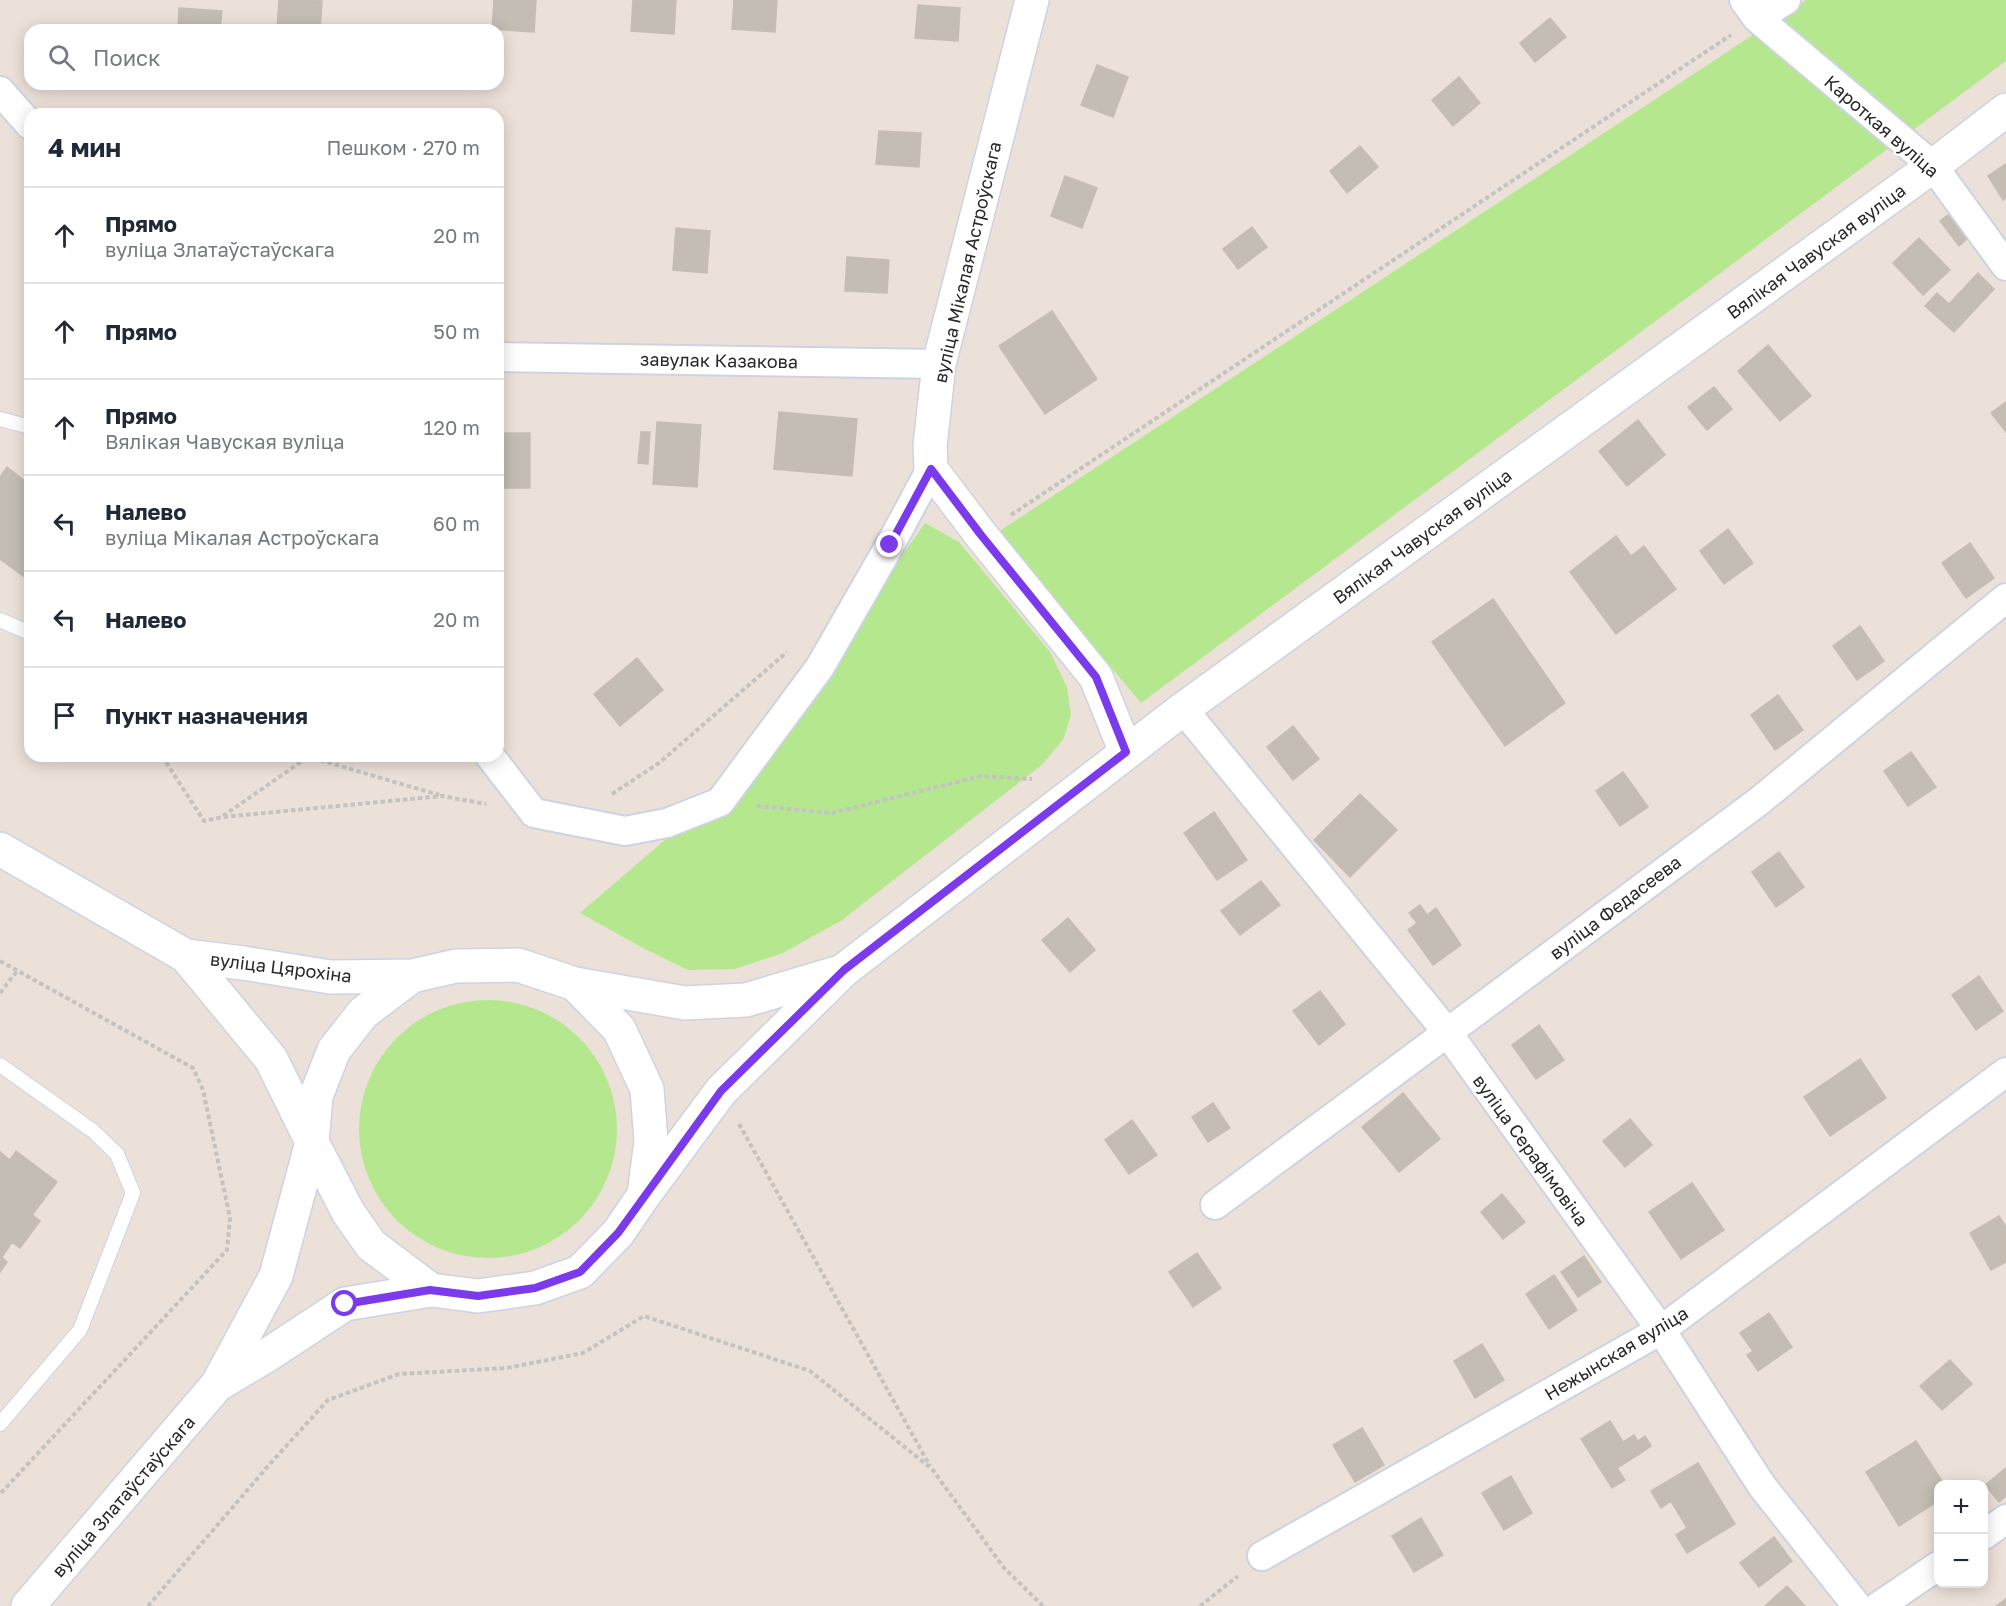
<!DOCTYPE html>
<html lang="ru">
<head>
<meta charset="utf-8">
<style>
	body { margin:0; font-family:"Golos Text",sans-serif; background:#f2f2f3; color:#1f2937 }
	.controls { position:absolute; right:18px; bottom:18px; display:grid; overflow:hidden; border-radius:12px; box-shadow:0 3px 15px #0003 }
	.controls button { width:54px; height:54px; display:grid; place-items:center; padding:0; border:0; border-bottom:2px solid #e0e1e3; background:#fff; color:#1f2937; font:30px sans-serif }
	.stop { position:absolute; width:18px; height:18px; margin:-14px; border:4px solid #7c3aed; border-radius:50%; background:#fff }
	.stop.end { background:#7c3aed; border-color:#fff; box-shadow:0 2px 6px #0008 }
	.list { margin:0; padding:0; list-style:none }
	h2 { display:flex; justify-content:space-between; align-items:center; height:78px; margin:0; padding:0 24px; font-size:26px }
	h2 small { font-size:20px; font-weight:400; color:#747a83 }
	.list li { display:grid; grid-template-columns:39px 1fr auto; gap:18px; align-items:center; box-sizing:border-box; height:96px; padding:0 24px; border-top:2px solid #e0e1e3 }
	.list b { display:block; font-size:22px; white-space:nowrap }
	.list p { margin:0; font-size:20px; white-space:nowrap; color:#747a83 }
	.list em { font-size:20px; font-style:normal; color:#747a83 }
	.icon { flex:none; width:33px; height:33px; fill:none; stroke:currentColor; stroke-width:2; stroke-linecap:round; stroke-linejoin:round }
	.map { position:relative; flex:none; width:2006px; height:1606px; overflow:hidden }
	.search { position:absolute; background:#fff; box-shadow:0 3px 15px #0003; left:24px; top:24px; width:480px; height:66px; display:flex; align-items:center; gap:15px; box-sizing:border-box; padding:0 21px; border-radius:18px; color:#747a83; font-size:22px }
	.panel { position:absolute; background:#fff; box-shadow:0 3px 15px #0003; left:24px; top:108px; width:480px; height:654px; border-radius:18px }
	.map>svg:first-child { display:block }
	.green { fill:#b5e88e }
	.building { fill:#c3bdb4; stroke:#c7bdb2; stroke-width:1.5 }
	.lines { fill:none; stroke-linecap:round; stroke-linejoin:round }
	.lane-casing { stroke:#cdd3e3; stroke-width:16 }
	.street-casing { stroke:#cdd3e3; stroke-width:32 }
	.secondary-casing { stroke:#cdd3e3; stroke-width:36 }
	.path { stroke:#c3c3c3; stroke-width:4; stroke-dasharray:4.5 3; stroke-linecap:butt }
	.lane { stroke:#fff; stroke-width:14 }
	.street { stroke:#fff; stroke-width:28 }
	.secondary { stroke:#fff; stroke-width:33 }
	.route { stroke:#7c3aed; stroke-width:8 }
	.labels { text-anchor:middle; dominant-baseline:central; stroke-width:5; stroke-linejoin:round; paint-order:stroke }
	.street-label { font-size:18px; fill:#282828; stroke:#fff }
</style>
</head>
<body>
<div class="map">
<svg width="2006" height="1606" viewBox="0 0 2006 1606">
	<rect width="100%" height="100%" fill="#ece1d8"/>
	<path class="green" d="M1806 0H2006V61L1141 703 998 532Z
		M925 523 959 542 1050 652 1067 687 1071 715 1064 738 1043 764 842 920 783 953 735 969 688 970 641 947 580 913 694 815 839 645Z
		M359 1129a129 129 0 1 1 258 0a129 129 0 1 1-258 0Z"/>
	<path class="building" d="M279 0 322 1 320 30H277Z
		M494 0H536L534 32 492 29Z
		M633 0H676L674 34 631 31Z
		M734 0H777L775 32 732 29Z
		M918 5 960 8 958 41 915 38Z
		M179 8 222 11 220 30H178Z
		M1550 18 1566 37 1535 62 1520 43Z
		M1097 65 1128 77 1113 117 1081 105Z
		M1459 77 1480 103 1453 126 1432 100Z
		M879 131 921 133 919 167 876 164Z
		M1360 146 1378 167 1347 193 1330 171Z
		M2006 164V198L2003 200 1988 176Z
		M1065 176 1097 188 1082 228 1051 216Z
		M1948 215 1967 239 1959 246 1940 221Z
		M1252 227 1267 247 1238 269 1223 249Z
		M676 228 710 231 707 273 673 270Z
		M1919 238 1950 270 1923 295 1893 263Z
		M847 257 889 260 887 293 845 291Z
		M1978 273 1994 289 1954 332 1925 306 1937 293 1949 304Z
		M1052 311 1097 379 1045 414 999 346Z
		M1768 345 1811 396 1780 421 1738 371Z
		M1714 387 1732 409 1707 430 1688 407Z
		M2006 402V432L1991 413Z
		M779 412 857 419 852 476 774 469Z
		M1638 420 1665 455 1627 486 1599 451Z
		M657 422 701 425 697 487 653 484Z
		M641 432H650L648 464 638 463Z
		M498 433H530V488H498Z
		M7 467 30 485V581L0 559V477Z
		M1728 529 1753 563 1724 584 1700 551Z
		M1616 536 1631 556 1644 546 1676 589 1616 634 1570 572Z
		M1970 543 1994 578 1966 598 1942 563Z
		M1493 599 1565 703 1505 746 1432 642Z
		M1860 626 1884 661 1857 680 1833 646Z
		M637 658 663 690 620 726 594 694Z
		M1778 695 1803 730 1775 750 1751 715Z
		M1293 726 1319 759 1293 780 1267 747Z
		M1911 752 1936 787 1908 806 1884 771Z
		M1623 772 1648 807 1620 826 1596 791Z
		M1360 794 1397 830 1350 877 1314 840Z
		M1214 812 1247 860 1217 880 1184 833Z
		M1779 852 1804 887 1776 907 1752 872Z
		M1261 881 1280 905 1240 935 1221 911Z
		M1420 905 1427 915 1436 908 1461 945 1433 965 1408 930 1417 923 1409 913Z
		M1068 918 1095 950 1070 972 1042 940Z
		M1979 976 2003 1011 1976 1030 1952 995Z
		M1320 991 1345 1024 1319 1045 1293 1011Z
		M1539 1025 1564 1060 1536 1079 1512 1045Z
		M1860 1059 1886 1098 1830 1136 1804 1097Z
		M1403 1093 1440 1139 1399 1172 1362 1127Z
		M1213 1103 1230 1128 1208 1142 1192 1117Z
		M1630 1119 1652 1145 1625 1167 1603 1141Z
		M1132 1120 1157 1155 1129 1174 1105 1140Z
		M16 1151 57 1182 32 1215 40 1221 20 1248 12 1242 2 1257 7 1262 0 1272V1152L10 1160Z
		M1692 1183 1724 1230 1681 1259 1649 1212Z
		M1502 1194 1525 1222 1503 1239 1481 1212Z
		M1999 1216 2006 1227V1262L1991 1270 1970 1233Z
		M1197 1253 1221 1288 1193 1307 1169 1272Z
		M1584 1256 1601 1282 1578 1297 1561 1272Z
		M1554 1275 1577 1310 1549 1329 1526 1294Z
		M1769 1313 1792 1347 1758 1371 1747 1355 1753 1351 1740 1333Z
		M1482 1344 1504 1380 1475 1398 1454 1361Z
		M1950 1360 1972 1384 1942 1410 1920 1386Z
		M1610 1421 1633 1458 1617 1468 1625 1480 1612 1488 1581 1439Z
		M1362 1428 1384 1465 1355 1482 1333 1445Z
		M1634 1435 1644 1451 1633 1458 1623 1442Z
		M1645 1436 1651 1446 1644 1451 1638 1441Z
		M1916 1441 1944 1484H1938V1501L1899 1526 1866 1472Z
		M1698 1463 1735 1524 1687 1553 1676 1535 1687 1528 1671 1501 1661 1508 1651 1491Z
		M2006 1468V1496L1999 1502 1985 1485Z
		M1511 1476 1532 1513 1504 1530 1482 1493Z
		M1421 1518 1443 1555 1414 1572 1392 1536Z
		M1774 1537 1792 1561 1759 1587 1740 1563Z
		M1787 1586 1805 1606H1765Z
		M2006 1599V1606H1996Z"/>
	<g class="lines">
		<g class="lane-casing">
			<path id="lane" d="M0 419 30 427
				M0 620 30 633
				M0 1065 93 1131 117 1154 133 1193 80 1330 0 1424"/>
		</g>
		<g class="street-casing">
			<path id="street" d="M1744 0 1757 18 1933 166 2006 266
				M1757 18 1786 0
				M0 91 30 125
				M498 357 939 364
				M1183 709 1447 1032 1661 1330 1762 1486 1857 1606
				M490 756 534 813 625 831 667 823 720 802 820 667 890 545 931 469
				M1215 1205 1758 802 2006 598
				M1984 1535 2006 1519
				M1262 1556 1661 1330 2006 1072
				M1879 1606 1938 1566"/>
		</g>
		<g class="secondary-casing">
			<path id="secondary" d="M1032 0 939 364 930 446 931 469 981 535 1096 677 1126 752
				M0 849 186 956 271 1059 312 1142 276 1276 217 1385 28 1606
				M186 956 243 963 330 977 412 976
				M518 965 575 984 619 1029 647 1089 651 1141 644 1195 618 1233 580 1272 535 1288 478 1296 431 1290 371 1245 348 1212 312 1142 316 1096 334 1050 363 1013 412 976 456 966Z
				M575 984 685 1003 746 1000 840 972
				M644 1195 721 1091 844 970 1183 709 1933 166 2006 110
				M217 1385 269 1354 345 1304 431 1290"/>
		</g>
		<path class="path" d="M1011 515 1731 35
			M162 756 204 821 223 817 442 796 486 804
			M306 756 439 795
			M612 794 659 763 787 652
			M757 806 832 813 981 776 1032 779
			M223 816 308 757
			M0 961 193 1068 203 1090 230 1218 227 1250 0 1494
			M0 993 17 971
			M739 1124 930 1466
			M148 1606 268 1466 328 1400 399 1374 507 1368 583 1353 644 1316 810 1371 932 1469 1004 1568 1043 1606
			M1200 1606 1238 1576"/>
		<use href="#lane" class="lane"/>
		<use href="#street" class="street"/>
		<use href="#secondary" class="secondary"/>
	</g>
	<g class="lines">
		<path class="route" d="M345 1304 430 1290 478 1296 535 1288 580 1272 618 1233 721 1091 844 970 1126 752 1096 677 981 535 931 469 890 545"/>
	</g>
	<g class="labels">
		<g class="street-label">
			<text transform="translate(1882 126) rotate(41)">Кароткая вуліца</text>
			<text transform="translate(1816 251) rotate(-36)">Вялікая Чавуская вуліца</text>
			<text transform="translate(967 262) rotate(-77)">вуліца Мікалая Астроўскага</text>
			<text transform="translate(719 360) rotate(1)">завулак Казакова</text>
			<text transform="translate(1422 536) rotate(-36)">Вялікая Чавуская вуліца</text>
			<text transform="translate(1615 907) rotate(-37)">вуліца Федасеева</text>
			<text transform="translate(281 967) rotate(7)">вуліца Цярохіна</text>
			<text transform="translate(1531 1150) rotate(54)">вуліца Серафімовіча</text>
			<text transform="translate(1616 1353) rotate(-31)">Нежынская вуліца</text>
			<text transform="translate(123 1496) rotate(-49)">вуліца Златаўстаўскага</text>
		</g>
	</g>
</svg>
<div class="controls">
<button>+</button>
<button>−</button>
</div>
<div class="stop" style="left:345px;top:1304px"></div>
<div class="stop end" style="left:890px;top:545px"></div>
<div class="search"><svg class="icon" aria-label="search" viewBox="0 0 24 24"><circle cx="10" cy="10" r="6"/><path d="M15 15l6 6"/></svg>Поиск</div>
<section class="panel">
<h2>4 мин<small>Пешком · 270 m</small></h2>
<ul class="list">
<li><svg class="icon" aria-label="ahead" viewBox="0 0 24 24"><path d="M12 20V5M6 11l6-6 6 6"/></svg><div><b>Прямо</b><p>вуліца Златаўстаўскага</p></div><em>20 m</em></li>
<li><svg class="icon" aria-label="ahead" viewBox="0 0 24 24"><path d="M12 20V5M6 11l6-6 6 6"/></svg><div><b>Прямо</b></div><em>50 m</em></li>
<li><svg class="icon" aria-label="ahead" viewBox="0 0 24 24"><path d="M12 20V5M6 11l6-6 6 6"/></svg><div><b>Прямо</b><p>Вялікая Чавуская вуліца</p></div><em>120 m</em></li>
<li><svg class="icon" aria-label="left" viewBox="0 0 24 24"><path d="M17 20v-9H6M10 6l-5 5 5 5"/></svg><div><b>Налево</b><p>вуліца Мікалая Астроўскага</p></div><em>60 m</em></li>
<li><svg class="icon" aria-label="left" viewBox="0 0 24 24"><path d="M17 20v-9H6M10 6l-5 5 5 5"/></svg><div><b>Налево</b></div><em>20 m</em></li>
<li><svg class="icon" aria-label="arrive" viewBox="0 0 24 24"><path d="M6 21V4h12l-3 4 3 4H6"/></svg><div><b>Пункт назначения</b></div></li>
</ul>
</section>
</div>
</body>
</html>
